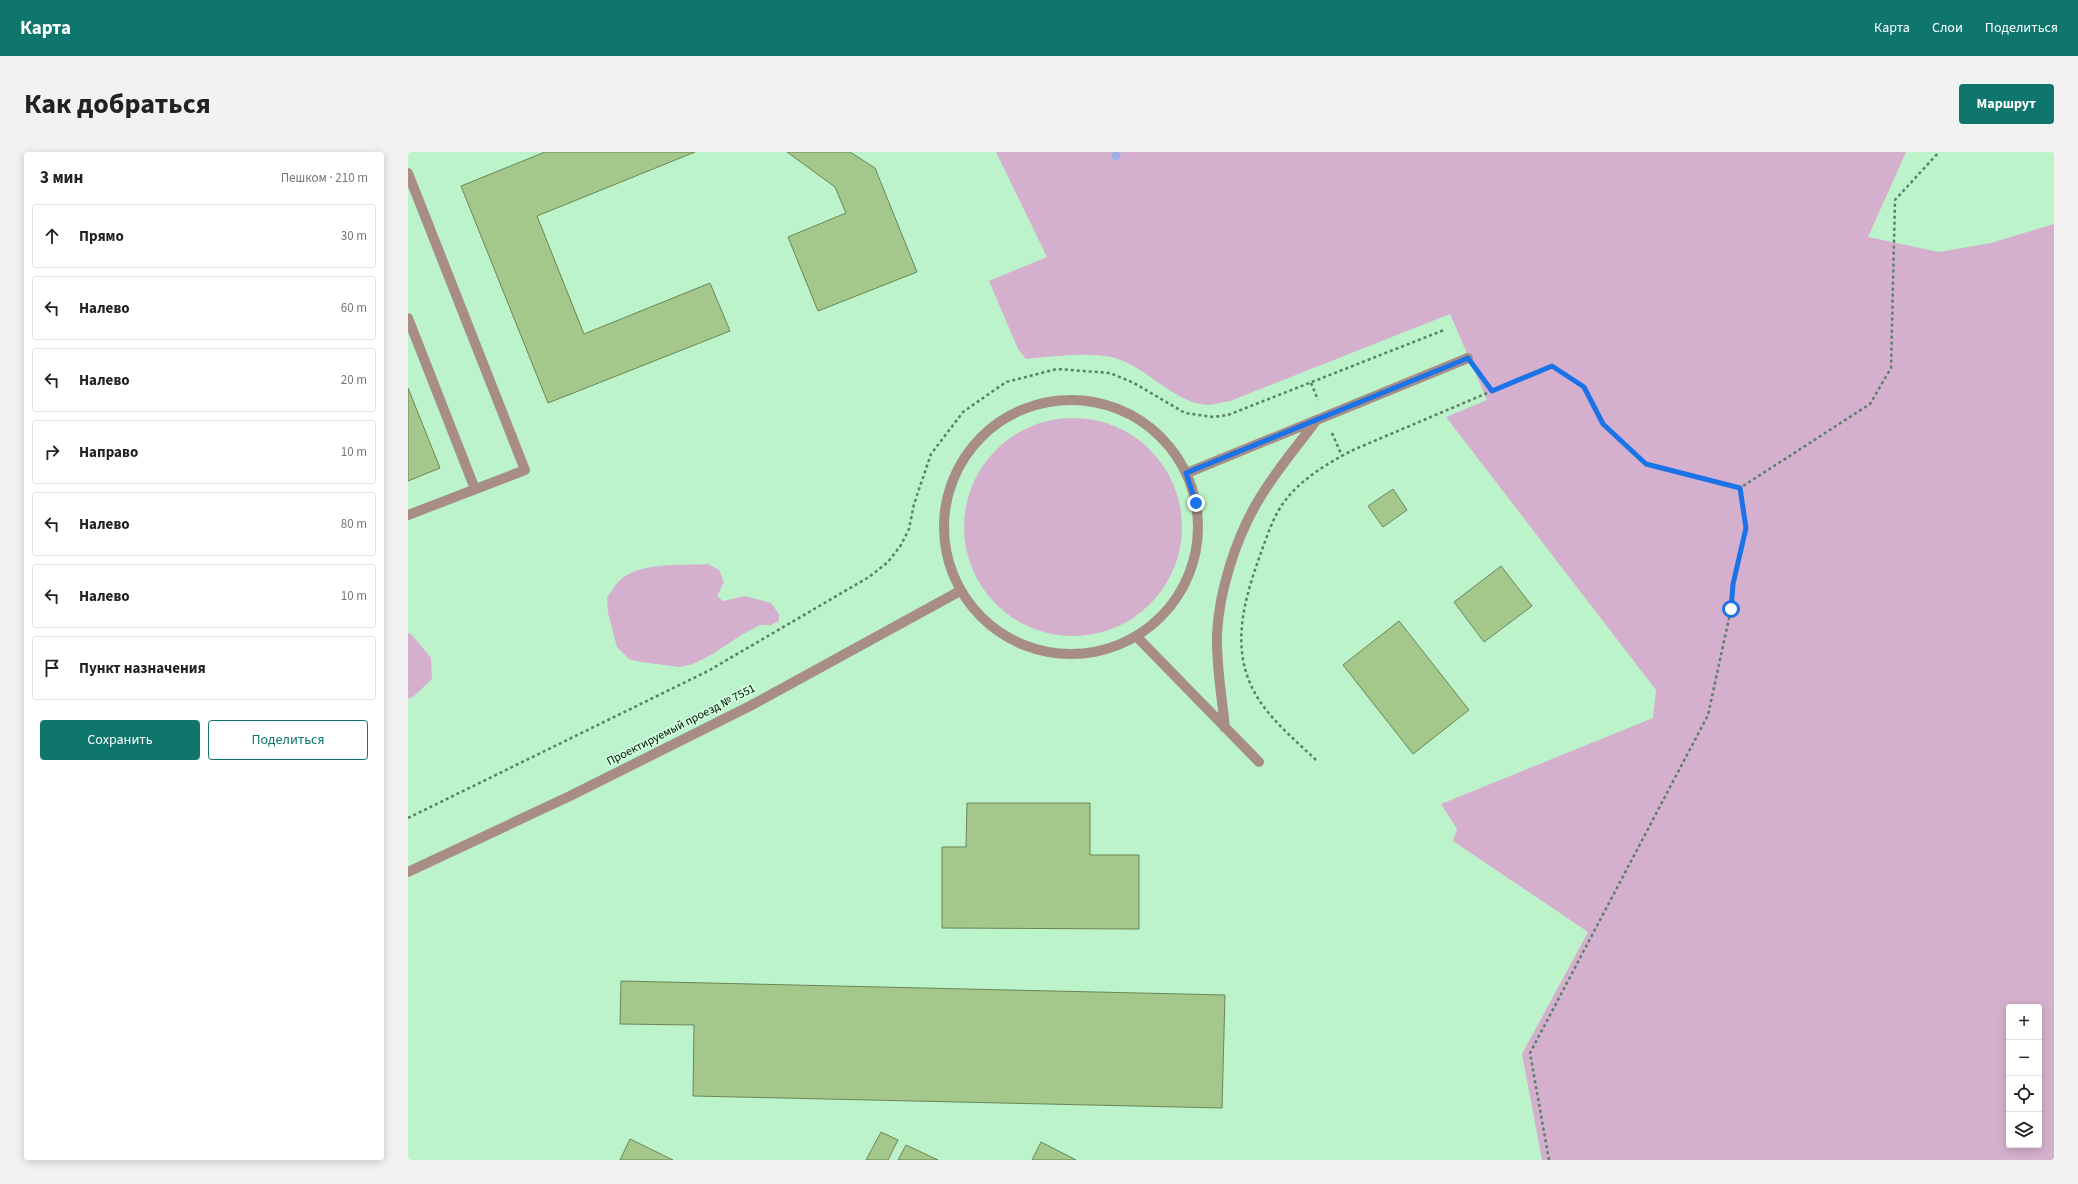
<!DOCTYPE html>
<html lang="ru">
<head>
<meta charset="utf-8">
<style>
	body { margin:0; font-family:"Source Sans 3",sans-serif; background:#f2f2f2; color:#222 }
	.controls { position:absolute; right:12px; bottom:12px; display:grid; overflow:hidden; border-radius:4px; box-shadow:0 2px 10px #0003 }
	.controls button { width:36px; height:36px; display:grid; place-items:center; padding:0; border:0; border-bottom:1px solid #e0e0e0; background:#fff; color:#222; font:20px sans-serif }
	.stop { position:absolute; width:12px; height:12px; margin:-9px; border:3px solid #1a73e8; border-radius:50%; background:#fff }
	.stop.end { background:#1a73e8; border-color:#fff; box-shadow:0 1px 4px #0008 }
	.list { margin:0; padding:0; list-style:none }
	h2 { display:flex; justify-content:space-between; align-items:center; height:52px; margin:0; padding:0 16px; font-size:17px }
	h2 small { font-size:13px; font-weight:400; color:#767676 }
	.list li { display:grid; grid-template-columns:26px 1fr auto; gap:12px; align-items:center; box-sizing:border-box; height:64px; margin:0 8px 8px; padding:0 8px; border:1px solid #e0e0e0; border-radius:4px }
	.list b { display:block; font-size:15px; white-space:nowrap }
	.list em { font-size:13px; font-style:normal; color:#767676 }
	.actions { display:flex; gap:8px; padding:12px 16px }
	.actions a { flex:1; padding:9px 0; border:1px solid #0f766e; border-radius:4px; text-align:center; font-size:14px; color:#0f766e }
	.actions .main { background:#0f766e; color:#fff }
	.icon { flex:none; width:22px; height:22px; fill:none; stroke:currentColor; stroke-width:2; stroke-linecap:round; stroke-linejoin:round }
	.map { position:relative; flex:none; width:1646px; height:1008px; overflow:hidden; border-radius:4px }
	header { display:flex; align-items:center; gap:24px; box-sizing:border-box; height:56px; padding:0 20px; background:#0f766e; color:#fff }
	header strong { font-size:19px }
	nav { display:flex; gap:22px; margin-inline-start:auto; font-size:14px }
	.intro { display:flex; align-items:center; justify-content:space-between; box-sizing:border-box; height:96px; padding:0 24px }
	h1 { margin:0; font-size:28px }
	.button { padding:10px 18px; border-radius:4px; background:#0f766e; color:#fff; font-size:14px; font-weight:700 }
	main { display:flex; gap:24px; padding:0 24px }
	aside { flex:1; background:#fff; border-radius:4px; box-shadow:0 2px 10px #0003 }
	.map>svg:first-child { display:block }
	.green { fill:#d5b0ce; fill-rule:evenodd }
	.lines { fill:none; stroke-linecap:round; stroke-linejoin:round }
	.stream { stroke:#9fafec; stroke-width:8 }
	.building { fill:#a4c88c; stroke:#698655 }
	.path { stroke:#5b7f65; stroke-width:2.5; stroke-dasharray:3 3; stroke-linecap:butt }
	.lane { stroke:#a88d86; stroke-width:10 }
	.street { stroke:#a88d86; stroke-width:10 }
	.route { stroke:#1a73e8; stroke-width:5 }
	.labels { text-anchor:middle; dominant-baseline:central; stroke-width:3.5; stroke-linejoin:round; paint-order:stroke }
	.street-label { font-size:12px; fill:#011206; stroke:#d1fddd }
</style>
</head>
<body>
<header>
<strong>Карта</strong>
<nav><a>Карта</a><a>Слои</a><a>Поделиться</a></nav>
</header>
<div class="intro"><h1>Как добраться</h1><a class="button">Маршрут</a></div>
<main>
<aside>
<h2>3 мин<small>Пешком · 210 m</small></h2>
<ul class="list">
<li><svg class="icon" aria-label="ahead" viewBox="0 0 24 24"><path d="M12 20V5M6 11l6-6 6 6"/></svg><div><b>Прямо</b></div><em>30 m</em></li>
<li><svg class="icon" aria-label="left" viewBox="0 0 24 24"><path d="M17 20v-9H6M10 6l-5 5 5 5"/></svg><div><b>Налево</b></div><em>60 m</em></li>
<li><svg class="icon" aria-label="left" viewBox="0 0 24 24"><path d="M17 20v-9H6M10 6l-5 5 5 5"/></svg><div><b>Налево</b></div><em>20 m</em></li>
<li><svg class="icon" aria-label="right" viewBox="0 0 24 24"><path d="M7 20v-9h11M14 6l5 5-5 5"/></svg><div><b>Направо</b></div><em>10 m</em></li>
<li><svg class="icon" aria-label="left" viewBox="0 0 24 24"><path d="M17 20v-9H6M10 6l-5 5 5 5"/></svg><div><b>Налево</b></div><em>80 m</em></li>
<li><svg class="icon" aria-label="left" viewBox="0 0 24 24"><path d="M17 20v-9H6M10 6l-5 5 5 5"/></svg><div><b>Налево</b></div><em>10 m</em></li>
<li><svg class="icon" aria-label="arrive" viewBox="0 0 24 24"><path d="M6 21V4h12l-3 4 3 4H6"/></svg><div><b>Пункт назначения</b></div></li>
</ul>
<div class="actions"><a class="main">Сохранить</a><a>Поделиться</a></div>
</aside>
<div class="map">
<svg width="1646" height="1008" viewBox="0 0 1646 1008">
	<rect width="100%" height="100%" fill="#bcf3cb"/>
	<path class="green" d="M588 0H1498L1460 85 1531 100 1583 91 1646 72V1008H1134L1114 902 1180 780 1045 689 1049 677 1033 652 1245 566 1248 538 1038 265 1079 248 1042 162 822 249C815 250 808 252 801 253 767 253 737 212 703 205 676 200 646 204 618 207L610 197 581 129 639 105ZM1601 855H1631V993H1601Z
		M556 375a109 109 0 1 1 218 0a109 109 0 1 1-218 0Z
		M300 412 311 418 316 430 309 444 315 449 337 444 363 451 371 462V469L363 473H352L335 482 303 503 285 512 272 515 233 510 221 507 209 495 200 461 199 445C203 440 206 435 210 430 231 409 272 414 300 412Z
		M0 481 4 483 23 506 24 527 6 544 0 547Z"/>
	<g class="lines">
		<path class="stream" d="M708 4 709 0"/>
	</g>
	<path class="building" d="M137 0H287L129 64 176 182 302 131 322 179 140 251 53 34Z
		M379 0H442L467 16 509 120 410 159 380 85 438 61 427 35Z
		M0 236 32 316 0 329Z
		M985 337 999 358 975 375 960 354Z
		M1093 414 1124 454 1076 490 1046 450Z
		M991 469 1061 558 1005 602 935 513Z
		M559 651H682V703H731V777L534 776V695H558Z
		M213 829 817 843 814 956 285 944 286 873 212 872Z
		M473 980 490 988 480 1008H458Z
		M222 987 265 1008H212Z
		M633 990 668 1008H624Z
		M498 993 530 1008H490Z"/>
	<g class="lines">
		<path class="path" d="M1071 221 1084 239 1144 214 1176 235 1195 272 1239 312 1332 336
			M903 231 910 248
			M924 281 934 304
			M908 608C884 585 855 562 842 531 823 487 839 439 854 398 859 384 864 369 872 356 888 330 918 312 945 298L1084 239
			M0 666 300 519 461 425 480 410 493 393 501 377 506 352 523 302 555 260 598 230 649 217 702 221 726 231 777 261 805 265 820 263 1036 178
			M1141 1008 1122 901 1300 563 1323 457 1325 432 1338 376 1332 336 1462 252 1483 216 1487 48 1531 0"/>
		<path class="lane" d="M0 21 117 318 0 363
			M0 166 67 337"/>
		<path class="street" d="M536 375a127 127 0 1 1 254 0a127 127 0 1 1-254 0Z
			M779 321 1060 206
			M729 485 851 610
			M817 576C814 545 808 513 809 482 811 439 828 386 850 349 866 321 888 296 907 270
			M0 720 162 644 342 554 552 439"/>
	</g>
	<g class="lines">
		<path class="route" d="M788 351 778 321 1060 206 1084 239 1144 214 1176 235 1195 272 1238 312 1332 336 1338 376 1325 432 1323 457"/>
	</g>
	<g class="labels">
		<g class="street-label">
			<text transform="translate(273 573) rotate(-27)">Проектируемый проезд № 7551</text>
		</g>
	</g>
</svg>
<div class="controls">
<button>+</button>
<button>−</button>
<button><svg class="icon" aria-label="locate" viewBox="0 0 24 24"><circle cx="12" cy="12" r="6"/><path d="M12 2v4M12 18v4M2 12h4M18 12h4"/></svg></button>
<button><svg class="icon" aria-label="layers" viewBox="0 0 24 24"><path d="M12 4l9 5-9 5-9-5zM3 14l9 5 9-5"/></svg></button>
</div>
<div class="stop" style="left:1323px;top:457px"></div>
<div class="stop end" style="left:788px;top:351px"></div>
</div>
</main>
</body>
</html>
